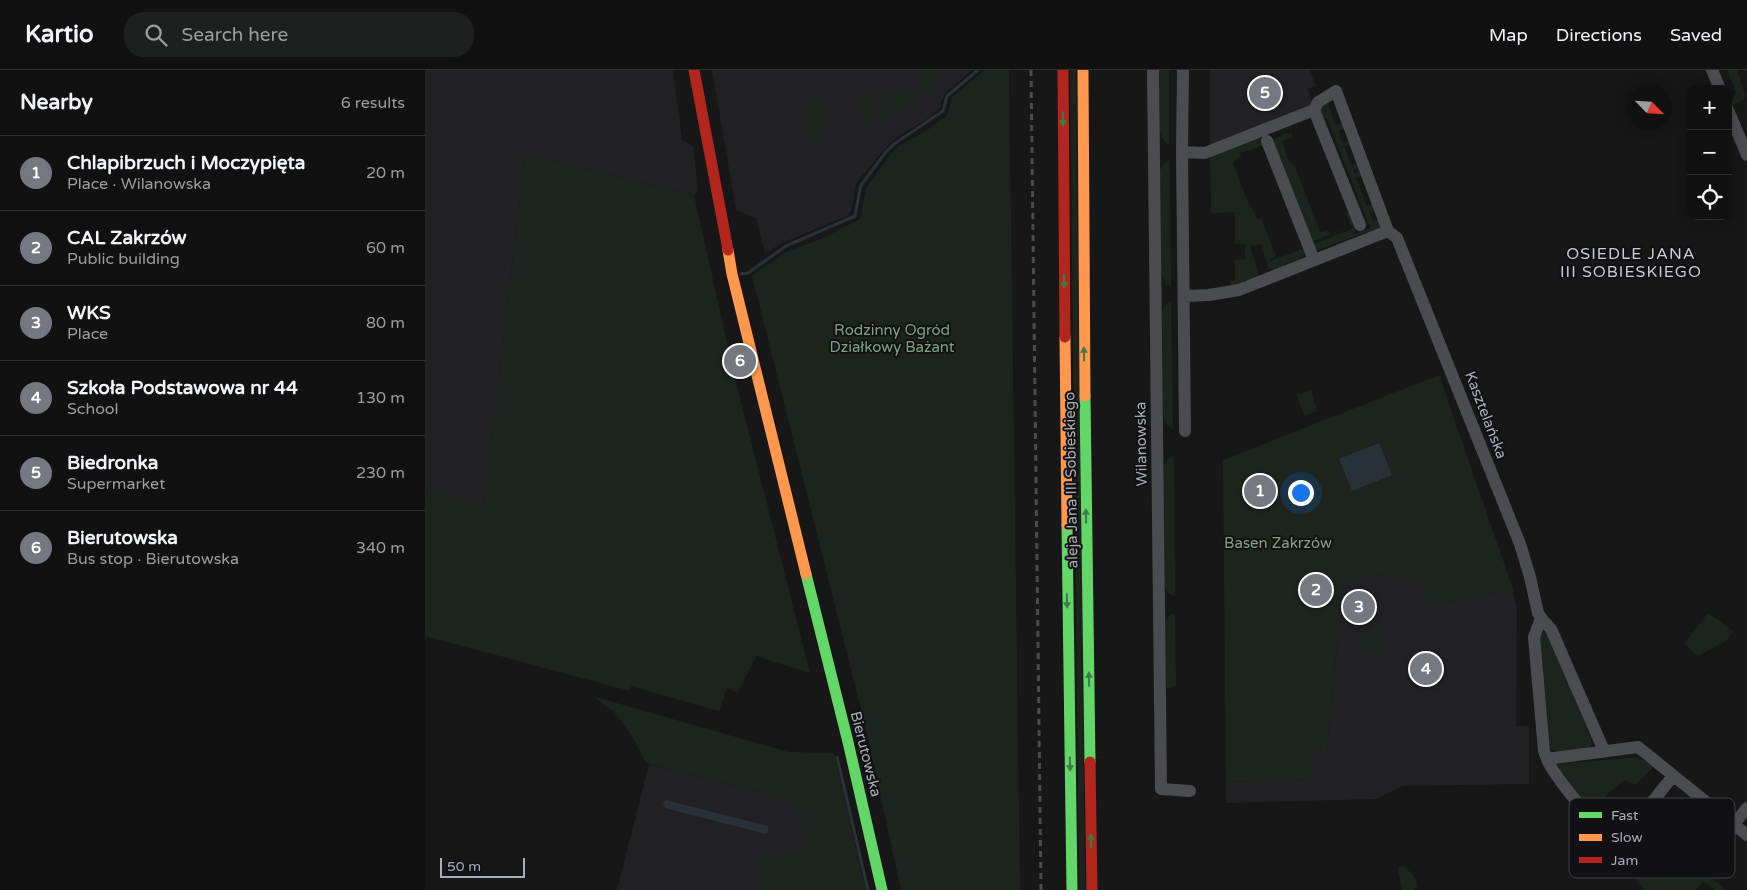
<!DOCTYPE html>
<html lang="en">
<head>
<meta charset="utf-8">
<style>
	body { margin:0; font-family:"Varela Round",sans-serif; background:#1e1f1f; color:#f1f3f6 }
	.controls { position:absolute; right:15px; top:15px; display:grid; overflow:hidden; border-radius:10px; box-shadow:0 2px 12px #0003 }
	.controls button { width:45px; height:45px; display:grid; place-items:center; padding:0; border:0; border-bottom:1px solid #303131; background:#111; color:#f1f3f6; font:25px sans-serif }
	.compass { position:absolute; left:1202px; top:15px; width:45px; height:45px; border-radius:50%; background:#111; box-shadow:0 2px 12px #0003; rotate:115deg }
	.scale { position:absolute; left:15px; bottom:12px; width:85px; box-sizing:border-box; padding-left:5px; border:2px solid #a8adb8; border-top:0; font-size:14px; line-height:18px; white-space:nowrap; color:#a8adb8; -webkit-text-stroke:4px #111113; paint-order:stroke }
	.you { position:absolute; left:875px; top:422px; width:18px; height:18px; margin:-12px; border:4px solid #fff; border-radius:50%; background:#1a73e8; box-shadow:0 0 0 8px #1a73e833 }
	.badge { display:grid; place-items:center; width:32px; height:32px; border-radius:50%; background:#757880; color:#fff; font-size:16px; font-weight:700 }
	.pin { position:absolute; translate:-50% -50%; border:2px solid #fff; box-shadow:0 1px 5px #0006 }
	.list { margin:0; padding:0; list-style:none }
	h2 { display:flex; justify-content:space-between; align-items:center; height:65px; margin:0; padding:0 20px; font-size:21px }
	h2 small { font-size:16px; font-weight:400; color:#9c9d9f }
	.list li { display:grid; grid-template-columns:32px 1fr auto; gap:15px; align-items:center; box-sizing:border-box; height:75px; padding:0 20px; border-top:1px solid #303131 }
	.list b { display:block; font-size:19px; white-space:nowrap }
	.list p { margin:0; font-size:16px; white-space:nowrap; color:#9c9d9f }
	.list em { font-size:16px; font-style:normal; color:#9c9d9f }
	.icon { flex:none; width:28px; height:28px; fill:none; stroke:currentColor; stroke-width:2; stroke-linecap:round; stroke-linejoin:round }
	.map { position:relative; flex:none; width:1322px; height:820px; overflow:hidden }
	header { display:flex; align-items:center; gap:30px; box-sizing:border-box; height:70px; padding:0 25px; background:#111; border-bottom:1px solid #303131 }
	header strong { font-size:24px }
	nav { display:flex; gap:28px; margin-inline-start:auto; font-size:18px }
	.search { width:350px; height:45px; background:#1e1f1f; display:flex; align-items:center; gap:12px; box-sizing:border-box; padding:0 18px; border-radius:20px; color:#9c9d9f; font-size:19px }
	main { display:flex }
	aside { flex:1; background:#111 }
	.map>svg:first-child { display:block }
	.built { fill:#212123 }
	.green { fill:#1d241e }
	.water { fill:#2a3239 }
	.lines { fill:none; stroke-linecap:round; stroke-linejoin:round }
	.stream { stroke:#2a3239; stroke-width:3 }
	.street { stroke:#4b4c50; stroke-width:12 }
	.fast { stroke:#63d668; stroke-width:11 }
	.slow { stroke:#ff974d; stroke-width:11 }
	.jam { stroke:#b3261e; stroke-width:11 }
	.rail { stroke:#4b4c4f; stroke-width:3; stroke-dasharray:6 5; stroke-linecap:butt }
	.oneway { fill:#3e7d42 }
	.labels { text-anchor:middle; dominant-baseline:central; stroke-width:4; stroke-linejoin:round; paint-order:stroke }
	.park-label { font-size:15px; fill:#7fa381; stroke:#111113 }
	.street-label { font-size:15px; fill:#a8adb8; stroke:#111113 }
	.neighbourhood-label { font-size:16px; letter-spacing:1px; fill:#c9ccd4; stroke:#111113 }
	.key { fill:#111113; stroke:#3e4045; stroke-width:1 }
	.key-label { font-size:14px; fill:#a8adb8 }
</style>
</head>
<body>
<header>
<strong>Kartio</strong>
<div class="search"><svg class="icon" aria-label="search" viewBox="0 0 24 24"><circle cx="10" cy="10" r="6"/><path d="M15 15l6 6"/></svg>Search here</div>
<nav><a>Map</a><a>Directions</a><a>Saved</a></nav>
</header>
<main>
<aside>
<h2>Nearby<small>6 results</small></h2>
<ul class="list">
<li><span class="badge">1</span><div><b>Chlapibrzuch i Moczypięta</b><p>Place · Wilanowska</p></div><em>20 m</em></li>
<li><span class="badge">2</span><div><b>CAL Zakrzów</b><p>Public building</p></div><em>60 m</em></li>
<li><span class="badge">3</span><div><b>WKS</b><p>Place</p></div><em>80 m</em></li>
<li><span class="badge">4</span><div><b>Szkoła Podstawowa nr 44</b><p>School</p></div><em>130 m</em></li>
<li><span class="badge">5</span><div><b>Biedronka</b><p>Supermarket</p></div><em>230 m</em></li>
<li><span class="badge">6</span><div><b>Bierutowska</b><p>Bus stop · Bierutowska</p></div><em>340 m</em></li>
</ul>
</aside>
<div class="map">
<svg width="1322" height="820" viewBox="0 0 1322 820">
	<rect width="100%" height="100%" fill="#171717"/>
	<path class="built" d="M0 0H248L257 70 268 76 273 120 269 125 100 84 59 437 0 419Z
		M287 0H547L520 23 514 39 505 47 468 70 457 82 431 113 427 139 422 146 355 174 340 184 331 148 311 140Z
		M785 0H885L891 16 883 19 888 36 785 76Z
		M960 504 997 512 1000 537 1088 519 1092 541 1091 656H1104V714L978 716 951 729 801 733V712L884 709 885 680H902L918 511Z
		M224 694 372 732 391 820H192Z"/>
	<path class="green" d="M560 0H584L595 820H476L441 659 327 206 361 182 400 167 435 149 441 118 464 86 475 75 498 63 522 46 527 27Z
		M645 0H651L660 820H654Z
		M734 0H744V76L736 66 735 61Z
		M1302 0H1312L1321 28 1307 35 1306 32 1311 22Z
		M498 2 516 3 496 29 454 51V23H497Z
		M437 24H450V53L445 56 440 54 436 42Z
		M901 31 911 55 919 52 921 57 913 61 918 73 926 70 927 73 919 76 926 95 934 93 936 96 928 100 930 103 938 100 939 105 931 108 942 136 950 133 953 140 945 143 948 151 956 148C956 158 953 160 944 163L941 162 893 180 887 175 931 157 929 164 945 158 902 48 897 49 892 40Z
		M381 34H401L400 63C394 66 387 69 381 65Z
		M866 62 868 67 858 71 863 90 870 96 895 162 903 161 905 164 926 156 921 143 925 141 932 154 886 172 846 70Z
		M829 68 836 70 839 75 815 83 816 87 808 92 825 138 827 137 832 149 836 148 851 186 845 189V191L880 178C881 189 869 191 860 194L858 199 849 202 847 198 844 199 836 174 831 175 832 182 830 175 825 177 834 205 839 204 836 207 824 212 822 210 818 211 819 214 805 218V211H810V190L820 189V174H810V142L786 143 785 87 818 72 820 74Z
		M100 84 269 125 311 312 385 603 331 586 313 623 302 618 294 641 206 616 205 621 0 566V419L59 436Z
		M745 90 746 218 740 214 736 200 735 100 740 92Z
		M744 232H746L748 360 740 353 738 341 737 243 738 238Z
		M1014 305 1088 519 1000 537 996 512 960 504 918 511 902 680H885L884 709 801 712 798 390Z
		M886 320 892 341 879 346 872 325Z
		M748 386 749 393 750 526 744 524 740 517 739 395 742 390Z
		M1283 543 1308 561 1301 571 1273 586 1259 574Z
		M746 544H750L751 616 741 619 740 552Z
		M935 561H959L960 584H935Z
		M1119 562H1122L1166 669 1167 674 1162 680 1131 682 1125 678 1114 565Z
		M167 626 364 682 409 683 441 820H338L333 791 382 781 372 732 221 693 207 666 189 642Z
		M1213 687 1229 697 1210 715 1199 710C1189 720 1175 725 1175 740L1200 760 1191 765 1135 704 1134 694Z
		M1218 755 1296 816 1299 819 1298 820H1290L1278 811 1271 820H1219L1190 786Z
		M977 796C984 799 993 810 992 817L989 820H977L973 797Z"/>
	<path class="water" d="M954 373 967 405 927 421 914 389Z
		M241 730 343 756V762L341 764 240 738 238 733Z"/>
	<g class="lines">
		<path class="stream" d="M316 204 323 203 361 176 430 146 435 119 437 114 460 83 469 74 518 41 522 26 553 0
			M412 687 443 820"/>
		<path class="street" d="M728 0 736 719 765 721
			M758 0 757 82 760 361
			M1287 0 1295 19
			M889 40 893 32 911 21 963 161
			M1303 40 1322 85
			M842 71 889 190
			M757 82 780 83 889 40 935 155
			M963 161 972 168 1095 474 1105 507 1113 543 1116 548 1126 559 1179 681
			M759 226 784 225 814 220 963 161
			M1116 548 1109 567 1119 681 1122 689 1213 677 1322 765
			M1122 689C1128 705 1170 756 1184 765 1188 768 1191 768 1195 768L1205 760 1248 706
			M1309 754 1322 738"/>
		<path class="fast" d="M660 326 665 692
			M642 455 647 820
			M381 504 423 672 457 820"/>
		<path class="slow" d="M658 0 660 326
			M303 180 307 204 381 504
			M640 267 642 455"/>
		<path class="jam" d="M269 0 303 180
			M638 0 640 267
			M665 692 667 820"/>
		<path class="rail" d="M606 0 616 820"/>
	</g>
	<defs><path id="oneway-solid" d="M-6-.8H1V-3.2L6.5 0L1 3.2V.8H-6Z" transform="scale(1.25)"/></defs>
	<g class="oneway">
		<use href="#oneway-solid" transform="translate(638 49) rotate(90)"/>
		<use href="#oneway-solid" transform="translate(639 211) rotate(89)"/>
		<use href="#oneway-solid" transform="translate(659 284) rotate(-91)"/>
		<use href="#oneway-solid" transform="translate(661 446) rotate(-91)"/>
		<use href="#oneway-solid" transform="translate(642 531) rotate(89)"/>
		<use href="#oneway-solid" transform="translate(664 609) rotate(-91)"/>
		<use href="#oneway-solid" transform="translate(645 694) rotate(89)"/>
		<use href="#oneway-solid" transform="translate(666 771) rotate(-91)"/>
	</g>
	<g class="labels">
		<g class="park-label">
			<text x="467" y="260">Rodzinny Ogród<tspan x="467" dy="17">Działkowy Bażant</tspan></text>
			<text x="853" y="473">Basen Zakrzów</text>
		</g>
		<g class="street-label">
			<text transform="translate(1061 345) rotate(69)">Kasztelańska</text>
			<text transform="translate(716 374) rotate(-91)">Wilanowska</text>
			<text transform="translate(646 410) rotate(-91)">aleja Jana III Sobieskiego</text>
			<text transform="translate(441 684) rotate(76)">Bierutowska</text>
		</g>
		<g class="neighbourhood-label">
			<text x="1206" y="184">OSIEDLE JANA<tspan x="1206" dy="18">III SOBIESKIEGO</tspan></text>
		</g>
	</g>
	<rect x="1144" y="728" width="166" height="80" rx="8" class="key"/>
	<rect x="1154" y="742" width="23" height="6" fill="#63d668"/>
	<rect x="1154" y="764" width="23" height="7" fill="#ff974d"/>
	<rect x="1154" y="787" width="23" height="6" fill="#b3261e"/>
	<g class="key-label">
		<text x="1186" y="750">Fast</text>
		<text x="1186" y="772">Slow</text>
		<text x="1186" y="795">Jam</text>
	</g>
</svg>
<div class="controls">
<button>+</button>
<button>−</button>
<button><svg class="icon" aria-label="locate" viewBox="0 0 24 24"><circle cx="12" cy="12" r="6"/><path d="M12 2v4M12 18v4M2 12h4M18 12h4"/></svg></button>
</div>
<svg class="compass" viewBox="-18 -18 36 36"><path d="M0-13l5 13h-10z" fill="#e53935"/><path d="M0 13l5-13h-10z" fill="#9c9d9f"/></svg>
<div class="scale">50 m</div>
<div class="you"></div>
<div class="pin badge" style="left:835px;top:421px">1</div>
<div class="pin badge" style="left:891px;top:520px">2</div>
<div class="pin badge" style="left:934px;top:537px">3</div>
<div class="pin badge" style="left:1001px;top:599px">4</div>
<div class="pin badge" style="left:840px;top:23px">5</div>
<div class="pin badge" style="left:315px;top:291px">6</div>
</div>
</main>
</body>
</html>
